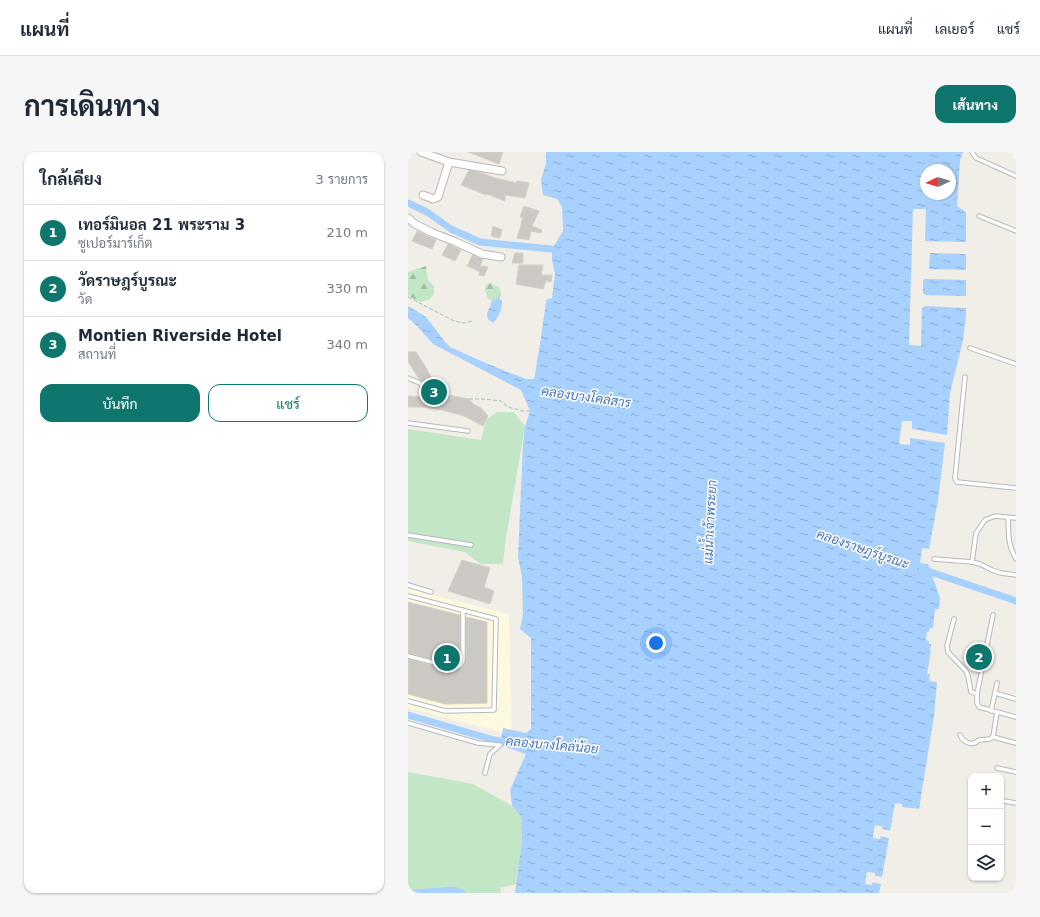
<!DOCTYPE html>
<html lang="th">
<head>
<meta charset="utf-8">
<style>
	body { margin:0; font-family:"DejaVu Sans",Sarabun,sans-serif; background:#f6f6f7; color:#1f2937 }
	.controls { position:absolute; right:12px; bottom:12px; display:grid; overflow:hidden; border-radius:8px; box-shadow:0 1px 3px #0004 }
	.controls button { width:36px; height:36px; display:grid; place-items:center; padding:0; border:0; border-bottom:1px solid #e0e1e3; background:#fff; color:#1f2937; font:20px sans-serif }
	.compass { position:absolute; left:512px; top:12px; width:36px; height:36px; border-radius:50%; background:#fff; box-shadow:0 1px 3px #0004; rotate:266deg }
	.you { position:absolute; left:248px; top:491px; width:14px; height:14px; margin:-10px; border:3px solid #fff; border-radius:50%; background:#1a73e8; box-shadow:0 0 0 6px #1a73e833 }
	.badge { display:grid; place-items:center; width:26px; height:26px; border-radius:50%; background:#0f766e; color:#fff; font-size:13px; font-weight:700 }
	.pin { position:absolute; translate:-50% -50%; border:2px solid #fff; box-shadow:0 1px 4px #0006 }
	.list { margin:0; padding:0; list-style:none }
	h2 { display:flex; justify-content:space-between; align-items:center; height:52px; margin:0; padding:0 16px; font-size:17px }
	h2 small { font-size:13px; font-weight:400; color:#747a83 }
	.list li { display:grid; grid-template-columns:26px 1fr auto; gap:12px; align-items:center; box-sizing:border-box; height:56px; padding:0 16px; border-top:1px solid #e0e1e3 }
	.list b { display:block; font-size:15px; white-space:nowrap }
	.list p { margin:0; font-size:13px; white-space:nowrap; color:#747a83 }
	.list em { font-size:13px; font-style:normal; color:#747a83 }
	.actions { display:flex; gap:8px; padding:12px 16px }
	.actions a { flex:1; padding:9px 0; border:1px solid #0f766e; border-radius:12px; text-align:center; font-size:14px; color:#0f766e }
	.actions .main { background:#0f766e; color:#fff }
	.icon { flex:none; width:22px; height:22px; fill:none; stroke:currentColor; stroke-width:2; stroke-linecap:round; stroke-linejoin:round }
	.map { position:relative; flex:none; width:608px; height:741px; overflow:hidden; border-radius:12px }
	header { display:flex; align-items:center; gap:24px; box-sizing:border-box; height:56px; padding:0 20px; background:#fff; border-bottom:1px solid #e0e1e3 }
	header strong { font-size:19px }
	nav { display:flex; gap:22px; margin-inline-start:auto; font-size:14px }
	.intro { display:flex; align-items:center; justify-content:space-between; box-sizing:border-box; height:96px; padding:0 24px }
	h1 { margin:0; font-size:28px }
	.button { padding:10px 18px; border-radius:12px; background:#0f766e; color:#fff; font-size:14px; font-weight:700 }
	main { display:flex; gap:24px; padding:0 24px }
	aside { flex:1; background:#fff; border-radius:12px; box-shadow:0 1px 3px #0004 }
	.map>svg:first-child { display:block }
	.commercial { fill:#fdf9de }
	.grass { fill:#c3e7c6 }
	.forest { fill:url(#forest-firs) }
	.water { fill:url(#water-ripples); fill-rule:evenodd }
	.pier { fill:#f0eee6 }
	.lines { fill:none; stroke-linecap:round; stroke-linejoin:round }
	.canal { stroke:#a8d1fe; stroke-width:7 }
	.building { fill:#ccc8c3; stroke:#d4d1c4 }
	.service-casing { stroke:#b6b8bd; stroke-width:5.5 }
	.minor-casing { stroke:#b6b8bd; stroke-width:9 }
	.path { stroke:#9dc7ad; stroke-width:1; stroke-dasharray:4 2; stroke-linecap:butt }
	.service { stroke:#fff; stroke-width:3.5 }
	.minor { stroke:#fff; stroke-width:7 }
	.labels { text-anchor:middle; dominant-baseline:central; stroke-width:3; stroke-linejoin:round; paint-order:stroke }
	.water-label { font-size:13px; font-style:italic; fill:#4776b9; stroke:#fff }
</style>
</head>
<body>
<header>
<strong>แผนที่</strong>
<nav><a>แผนที่</a><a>เลเยอร์</a><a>แชร์</a></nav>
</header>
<div class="intro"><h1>การเดินทาง</h1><a class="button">เส้นทาง</a></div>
<main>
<aside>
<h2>ใกล้เคียง<small>3 รายการ</small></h2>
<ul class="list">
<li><span class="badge">1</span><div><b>เทอร์มินอล 21 พระราม 3</b><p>ซูเปอร์มาร์เก็ต</p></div><em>210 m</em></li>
<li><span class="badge">2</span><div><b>วัดราษฎร์บูรณะ</b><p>วัด</p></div><em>330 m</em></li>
<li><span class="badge">3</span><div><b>Montien Riverside Hotel</b><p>สถานที่</p></div><em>340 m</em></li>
</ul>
<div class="actions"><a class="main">บันทึก</a><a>แชร์</a></div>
</aside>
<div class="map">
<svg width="608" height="741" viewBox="0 0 608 741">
	<defs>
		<pattern id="forest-firs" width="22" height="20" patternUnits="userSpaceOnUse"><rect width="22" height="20" fill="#c3e7c6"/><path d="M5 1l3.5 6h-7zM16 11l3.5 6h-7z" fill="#a2bfa5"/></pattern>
		<pattern id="water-ripples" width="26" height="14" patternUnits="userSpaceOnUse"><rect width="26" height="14" fill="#a8d1fe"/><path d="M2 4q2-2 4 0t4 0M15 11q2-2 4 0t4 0" fill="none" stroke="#8cadd1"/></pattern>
	</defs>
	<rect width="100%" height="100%" fill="#f0eee6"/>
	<path class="commercial" d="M0 437 101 462 104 583 0 556Z"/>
	<path class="grass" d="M89 260H106L117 274 98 386 95 412H72L57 400 0 389V277L73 288 78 268Z
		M0 620 65 632 104 654 113 663 114 688 108 732 92 736 93 741H0Z"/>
	<path class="forest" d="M18 114 20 128 26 134V142L22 147 12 150 0 144V120Z
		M82 131 91 135 93 142 91 146 84 149 80 147 77 138 78 133Z"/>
	<path class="water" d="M138 0H555L552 8 549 54 558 60V164L555 188 542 241 539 283 504 277V269H494L491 292 502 293V286L537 291 530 348 521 397 514 396 512 411 520 412 532 446 531 457H527L525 476H522L521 480H519L518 488 521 489V492H523L522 499H523L519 522H522L521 529 529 530 526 564 511 657 494 655V652L487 651 482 679 474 677 475 675 467 674 465 686 472 687 473 684 481 686 474 725 466 724 467 721 459 720 457 731 464 732V730L473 732 471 741H107L114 688 113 664 104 654 102 638 118 602 92 593 95 576 118 581 123 577V486L112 477 115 462 114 425 110 405 115 292 117 274 122 259 113 238 25 192 9 174 0 166V154L18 165 38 191 42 195C60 203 77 211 95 218 105 222 114 227 126 226L132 191 138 148 144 146 147 122 144 108V97L155 79 154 55 149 47 135 43 133 27 138 12ZM518 18H542V42H518Z
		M91 146 94 149C94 158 91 164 85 171L80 167 79 162 84 149Z"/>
	<path class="pier" d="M505 57H518L517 89 558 90V102L522 101 521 117 558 118V128L517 127 515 129V141L517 143 558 144V156L517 154 514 156 513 194 501 193Z
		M136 147 138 148 132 191 126 227H118L113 225V223L118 225H124L130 190Z
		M467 673 475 675V678L482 679 481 681 474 679 473 678V676H469L467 685H471V683L473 682 481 684V686L473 684 472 687 465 686Z
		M459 720 467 721V724L474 725 473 727 466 726 465 725 464 723 461 722 460 730H462L465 728 473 730V732L465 730 464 733 457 732Z"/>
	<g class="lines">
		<path class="canal" d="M0 51 19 60 43 77 72 90 144 97
			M514 417 608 449
			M0 563 86 588 102 591
			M7 741 46 738 54 741"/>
	</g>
	<path class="building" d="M60 0H95L91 12Z
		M61 18 74 21 87 26 109 31V29L121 31 117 46 97 43V49L79 42 78 43 53 33Z
		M116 54 131 59 124 74 134 78 133 81 123 79 121 88 109 86 115 66 112 65Z
		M85 74 94 78 92 86 83 84Z
		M9 79 28 88 24 97 4 89Z
		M40 92 53 98 47 109 34 103Z
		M107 101H115V111H104Z
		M64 103 75 107 72 114 80 115 76 124 71 123 72 120 58 113H60Z
		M111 113H135L133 123H144L143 130 138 129 135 137 108 132Z
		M0 200H8L17 214 28 234 40 243 61 247 65 252 73 256 80 264 75 274 56 264 34 258 17 255H0V244L15 245 16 241 19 238 15 229 11 227 1 211 0 209Z
		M54 408 82 416 76 435 86 439 82 452 40 439Z
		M0 450 52 463V508L50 511 47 513 0 501Z
		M58 465 79 470V551L37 552 0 542V507L46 519 55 516 58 509Z"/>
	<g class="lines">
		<g class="service-casing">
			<path id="service" d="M564 0 568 6 608 24
				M571 64 608 79
				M562 196 608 212
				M557 225 547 326 549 330 608 336
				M0 226 12 231 16 238
				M0 271 60 279
				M600 365C601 383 599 391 608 407
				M0 383 63 393
				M526 407 564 410 572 412 584 418 593 421 608 423
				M564 410 568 381 577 368 587 364 608 366
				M0 433 23 440
				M0 444 88 467 86 558 37 559 0 549
				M546 467 539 494 540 500 558 519 560 524 563 540 569 542V551L571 555 608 565
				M0 504 47 516 52 514 55 509V458
				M587 541 608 547
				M569 542 585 463
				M583 559 589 531
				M0 571 70 591 92 593 82 602 77 621
				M552 583C555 590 564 595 571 588L582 587 585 585 589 560
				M585 585 608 591
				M589 616 608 620
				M596 649 608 651"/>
		</g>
		<g class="minor-casing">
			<path id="minor" d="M13 0 41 10 94 19
				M15 43 25 47 30 45 41 10
				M0 66 7 72 25 81 48 90 74 102 93 105"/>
		</g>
		<path class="path" d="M0 145 46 169 56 171 64 169
			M61 247H76L93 249 100 255 115 259H122"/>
		<use href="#service" class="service"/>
		<use href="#minor" class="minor"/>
	</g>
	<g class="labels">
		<g class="water-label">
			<text transform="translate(178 245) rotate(8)">คลองบางโคล่สาร</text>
			<text transform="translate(302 370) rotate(-87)">แม่น้ำเจ้าพระยา</text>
			<text transform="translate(455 397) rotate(19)">คลองราษฎร์บูรณะ</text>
			<text transform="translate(144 593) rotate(5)">คลองบางโคล่น้อย</text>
		</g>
	</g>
</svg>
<div class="controls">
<button>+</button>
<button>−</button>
<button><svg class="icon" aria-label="layers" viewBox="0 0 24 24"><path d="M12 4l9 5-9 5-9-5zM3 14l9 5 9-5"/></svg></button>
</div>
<svg class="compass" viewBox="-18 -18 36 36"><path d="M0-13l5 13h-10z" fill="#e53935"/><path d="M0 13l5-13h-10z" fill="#747a83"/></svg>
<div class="you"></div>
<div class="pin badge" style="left:39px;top:506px">1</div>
<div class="pin badge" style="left:571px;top:505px">2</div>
<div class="pin badge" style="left:26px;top:240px">3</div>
</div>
</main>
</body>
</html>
